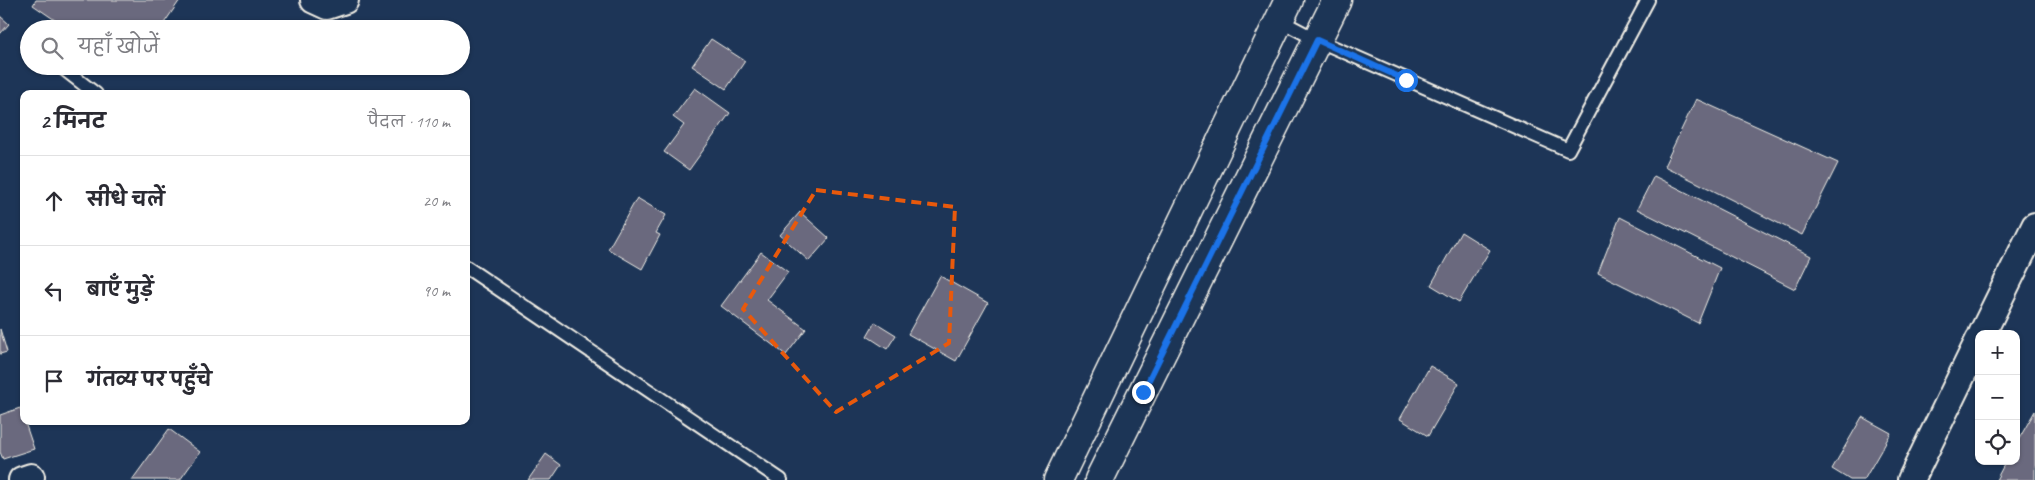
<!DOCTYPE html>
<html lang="hi">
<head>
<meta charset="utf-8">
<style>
	body { margin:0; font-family:Caveat,"Playpen Sans Deva",sans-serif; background:#f2f2f3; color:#2b2b33 }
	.controls { position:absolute; right:15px; bottom:15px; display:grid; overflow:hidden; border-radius:10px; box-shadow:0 1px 4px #0004 }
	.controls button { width:45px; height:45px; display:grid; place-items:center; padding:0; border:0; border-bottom:1px solid #e1e1e2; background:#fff; color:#2b2b33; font:25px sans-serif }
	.stop { position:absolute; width:15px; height:15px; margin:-11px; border:4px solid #1a73e8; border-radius:50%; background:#fff }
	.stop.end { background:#1a73e8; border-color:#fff; box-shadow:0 1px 5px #0008 }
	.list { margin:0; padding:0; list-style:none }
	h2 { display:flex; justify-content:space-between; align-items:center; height:65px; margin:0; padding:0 20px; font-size:21px }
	h2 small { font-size:16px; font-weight:400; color:#7c7c81 }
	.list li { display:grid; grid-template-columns:32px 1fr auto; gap:15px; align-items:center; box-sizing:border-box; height:90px; padding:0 20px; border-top:1px solid #e1e1e2 }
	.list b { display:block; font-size:19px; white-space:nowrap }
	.list em { font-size:16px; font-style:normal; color:#7c7c81 }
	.icon { flex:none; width:28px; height:28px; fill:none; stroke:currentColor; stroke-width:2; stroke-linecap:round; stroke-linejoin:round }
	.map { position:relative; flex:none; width:2035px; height:480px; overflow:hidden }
	.search { position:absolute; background:#fff; box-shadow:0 1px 4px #0004; left:20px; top:20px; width:450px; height:55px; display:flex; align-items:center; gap:12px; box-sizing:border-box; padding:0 18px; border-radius:28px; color:#7c7c81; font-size:19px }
	.panel { position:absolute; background:#fff; box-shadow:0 1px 4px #0004; left:20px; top:90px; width:450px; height:335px; border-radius:10px }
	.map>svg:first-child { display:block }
	.building { fill:#6a697e; stroke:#f4f1e8 }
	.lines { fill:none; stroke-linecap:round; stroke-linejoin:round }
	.lane-casing { stroke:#f4f1e8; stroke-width:16 }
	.street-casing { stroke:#f4f1e8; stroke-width:30 }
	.secondary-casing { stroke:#f4f1e8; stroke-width:31 }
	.lane { stroke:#1d3557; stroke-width:12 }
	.street { stroke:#1d3557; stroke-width:26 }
	.secondary { stroke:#1d3557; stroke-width:28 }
	.route { stroke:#1a73e8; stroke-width:6 }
	.marked { fill:none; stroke:#e8590c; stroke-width:4; stroke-dasharray:10 6; stroke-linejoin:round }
</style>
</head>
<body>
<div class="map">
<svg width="2035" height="480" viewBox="0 0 2035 480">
	<rect width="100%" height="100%" fill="#1d3557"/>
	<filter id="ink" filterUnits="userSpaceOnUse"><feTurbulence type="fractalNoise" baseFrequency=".02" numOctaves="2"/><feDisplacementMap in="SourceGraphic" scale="10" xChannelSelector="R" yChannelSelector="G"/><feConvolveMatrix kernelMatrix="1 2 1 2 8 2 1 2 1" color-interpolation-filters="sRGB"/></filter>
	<g filter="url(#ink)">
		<path class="building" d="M36 0H180L160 29H68L33 5Z
			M0 16 9 24 0 34Z
			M711 39 745 61 726 89 692 66Z
			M123 66H135L131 72Z
			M695 88 730 113 689 170 664 152 684 125 673 117Z
			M1696 99 1838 163 1802 235 1664 166Z
			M1654 176 1811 256 1795 289 1637 209Z
			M637 198 666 215 656 233 660 235 642 269 608 249Z
			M800 212 829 238 809 261 780 235Z
			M1620 217 1720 268 1698 323 1598 273Z
			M1461 232 1490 250 1459 302 1431 285Z
			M761 252 788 272 767 300 806 329 786 355 721 306Z
			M940 276 988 303 956 361 908 334Z
			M875 322 896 335 887 349 867 336Z
			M0 329 7 352 0 354Z
			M1430 366 1459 383 1428 436 1400 419Z
			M20 408 34 449 3 459 0 452V415Z
			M2035 411V480H1996L2006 461H2016V444Z
			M1862 417 1891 433 1864 480H1850L1832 469Z
			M169 429 200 452 180 480H132Z
			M546 454 561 465 551 480H528Z"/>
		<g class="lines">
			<g class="lane-casing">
				<path id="lane" d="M1279 20 1317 40 1568 150 1648 0
					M60 66 96 94
					M466 267 781 480"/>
			</g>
			<g class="street-casing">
				<path id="street" d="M314 0 327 6 345 0
					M1982 334 2035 226
					M22 480 31 477
					M1911 480 1979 340"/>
			</g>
			<g class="secondary-casing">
				<path id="secondary" d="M1058 480 1289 0
					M1099 480 1337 0"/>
			</g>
			<use href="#lane" class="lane"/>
			<use href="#street" class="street"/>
			<use href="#secondary" class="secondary"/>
		</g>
	</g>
	<g class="lines" filter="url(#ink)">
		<path class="route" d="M1143 392 1317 40 1406 80"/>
	</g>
	<path class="marked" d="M816 190 955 207 949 343 836 412 743 309Z"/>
</svg>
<div class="controls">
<button>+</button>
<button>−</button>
<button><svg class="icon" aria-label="locate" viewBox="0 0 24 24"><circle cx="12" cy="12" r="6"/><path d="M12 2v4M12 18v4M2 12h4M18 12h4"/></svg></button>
</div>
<div class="stop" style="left:1406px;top:80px"></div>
<div class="stop end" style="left:1143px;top:392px"></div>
<div class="search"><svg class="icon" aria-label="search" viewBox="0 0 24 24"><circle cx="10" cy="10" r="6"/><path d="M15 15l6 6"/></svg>यहाँ खोजें</div>
<section class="panel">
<h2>2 मिनट<small>पैदल · 110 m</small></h2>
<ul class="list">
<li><svg class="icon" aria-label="ahead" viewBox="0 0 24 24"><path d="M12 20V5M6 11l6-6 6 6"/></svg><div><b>सीधे चलें</b></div><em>20 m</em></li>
<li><svg class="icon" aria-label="left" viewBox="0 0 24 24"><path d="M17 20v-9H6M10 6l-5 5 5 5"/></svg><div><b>बाएँ मुड़ें</b></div><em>90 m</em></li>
<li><svg class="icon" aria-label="arrive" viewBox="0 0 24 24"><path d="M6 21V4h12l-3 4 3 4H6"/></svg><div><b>गंतव्य पर पहुँचे</b></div></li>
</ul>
</section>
</div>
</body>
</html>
